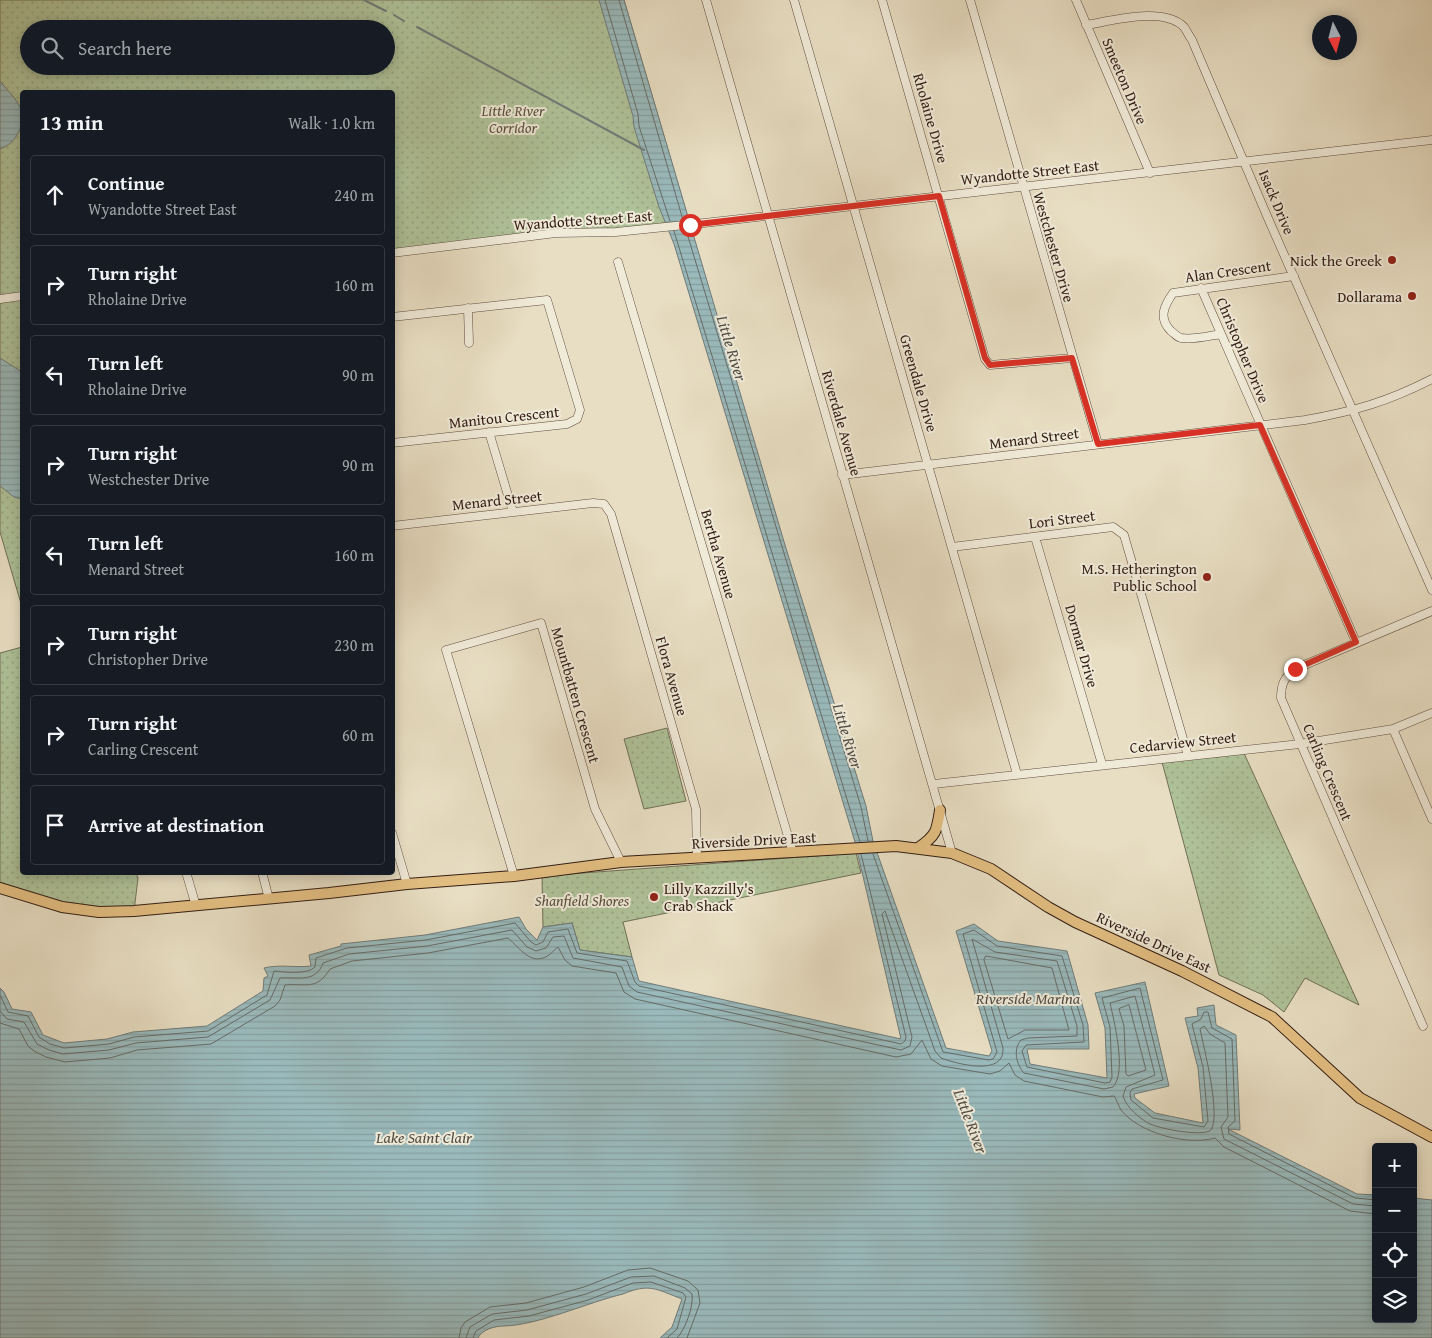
<!DOCTYPE html>
<html lang="en">
<head>
<meta charset="utf-8">
<style>
	body { margin:0; font-family:"Gentium Book Plus",serif; background:#242831; color:#f1f3f6 }
	.controls { position:absolute; right:15px; bottom:15px; display:grid; overflow:hidden; border-radius:5px; box-shadow:0 2px 12px #0003 }
	.controls button { width:45px; height:45px; display:grid; place-items:center; padding:0; border:0; border-bottom:1px solid #363941; background:#171b24; color:#f1f3f6; font:25px sans-serif }
	.compass { position:absolute; left:1312px; top:15px; width:45px; height:45px; border-radius:50%; background:#171b24; box-shadow:0 2px 12px #0003; rotate:174deg }
	.stop { position:absolute; width:15px; height:15px; margin:-11px; border:4px solid #d93025; border-radius:50%; background:#fff }
	.stop.end { background:#d93025; border-color:#fff; box-shadow:0 1px 5px #0008 }
	.list { margin:0; padding:0; list-style:none }
	h2 { display:flex; justify-content:space-between; align-items:center; height:65px; margin:0; padding:0 20px; font-size:21px }
	h2 small { font-size:16px; font-weight:400; color:#9ea1a6 }
	.list li { display:grid; grid-template-columns:32px 1fr auto; gap:15px; align-items:center; box-sizing:border-box; height:80px; margin:0 10px 10px; padding:0 10px; border:1px solid #363941; border-radius:5px }
	.list b { display:block; font-size:19px; white-space:nowrap }
	.list p { margin:0; font-size:16px; white-space:nowrap; color:#9ea1a6 }
	.list em { font-size:16px; font-style:normal; color:#9ea1a6 }
	.icon { flex:none; width:28px; height:28px; fill:none; stroke:currentColor; stroke-width:2; stroke-linecap:round; stroke-linejoin:round }
	.map { position:relative; flex:none; width:1432px; height:1338px; overflow:hidden }
	.search { position:absolute; background:#171b24; box-shadow:0 2px 12px #0003; left:20px; top:20px; width:375px; height:55px; display:flex; align-items:center; gap:12px; box-sizing:border-box; padding:0 18px; border-radius:28px; color:#9ea1a6; font-size:19px }
	.panel { position:absolute; background:#171b24; box-shadow:0 2px 12px #0003; left:20px; top:90px; width:375px; height:785px; border-radius:5px }
	.map>svg:first-child { display:block }
	.park { fill:url(#park-dots); stroke:#707056; fill-rule:evenodd }
	.water { fill:url(#water-rules); stroke:#707b79 }
	.lines { fill:none; stroke-linecap:round; stroke-linejoin:round }
	.shore { stroke:#666c68; stroke-width:1 }
	.stream { stroke:#707b79; stroke-width:2 }
	.minor-casing { stroke:#604d40; stroke-width:9 }
	.major-casing { stroke:#321d14; stroke-width:12 }
	.minor { stroke:#f0ead8; stroke-width:8 }
	.major { stroke:#e4bf82; stroke-width:10 }
	.route { stroke:#d93025; stroke-width:6 }
	.poi-dot { fill:#8f2418; stroke:#f0ead8; stroke-width:2 }
	.labels { text-anchor:middle; dominant-baseline:central; stroke-width:4; stroke-linejoin:round; paint-order:stroke }
	.street-label { font-size:15px; fill:#321d14; stroke:#f0ead8 }
	.park-label { font-size:15px; font-style:italic; fill:#584f3c; stroke:#f0ead8 }
	.poi-label { font-size:15px; fill:#321d14; stroke:#f0ead8; text-anchor:end }
	.water-label { font-size:16px; font-style:italic; fill:#514c46; stroke:#f0ead8 }
</style>
</head>
<body>
<div class="map">
<svg width="1432" height="1338" viewBox="0 0 1432 1338">
	<defs>
		<pattern id="park-dots" width="8" height="8" patternUnits="userSpaceOnUse" patternTransform="scale(1.25)"><rect width="8" height="8" fill="#afc299"/><path d="M2 2h.1M6 6h.1" fill="none" stroke="#97a683" stroke-width="1.8" stroke-linecap="round"/></pattern>
		<pattern id="water-rules" width="6" height="5" patternUnits="userSpaceOnUse" patternTransform="scale(1.25)"><rect width="6" height="5" fill="#9ababc"/><path d="M0 2.5h6" fill="none" stroke="#859fa1"/></pattern>
	</defs>
	<rect width="100%" height="100%" fill="#e8dec3"/>
	<filter id="stains"><feTurbulence type="fractalNoise" baseFrequency=".004" numOctaves="4"/><feColorMatrix values="0 0 0 0 .2 0 0 0 0 .09 0 0 0 0 .02 0 0 0 .5 -.17"/></filter>
	<radialGradient id="worn" r=".72"><stop offset=".6" stop-color="#630" stop-opacity="0"/><stop offset="1" stop-color="#630" stop-opacity=".3"/></radialGradient>
	<path class="park" d="M0 0H624L690 225 556 233 393 253 392 92H22V607L0 532ZM29 29H386V66H29Z
		M22 647V872L136 873 138 878 134 911 99 912 0 888V653Z
		M667 728 686 801 644 809 624 739Z
		M1243 751 1359 1005 1305 978 1284 1012 1263 995 1219 975 1162 762Z
		M856 853 861 873 623 922 632 957 580 950 572 923 543 927 542 876Z"/>
	<path class="water" d="M599 0H624L785 545 866 806 873 841 946 1048 989 1056 992 1051 956 931 974 924 998 941 1067 951 1088 1025 1089 1049H1027L1030 1064 1107 1078 1105 1028 1095 993 1145 982 1169 1086 1134 1094 1135 1098 1155 1113 1203 1123 1198 1068 1185 1018 1198 1016 1197 1008 1214 1005 1216 1025 1236 1035 1240 1130 1228 1129 1357 1194 1376 1195V1319H1413V1198L1432 1200V1338H660L672 1327 682 1299C656 1289 649 1283 623 1294 589 1302 536 1326 503 1326 495 1326 481 1330 478 1338H0V988L4 992 12 1009 31 1012 43 1035 64 1043 107 1039 133 1032 207 1026 263 991 264 978 268 976 264 968C280 964 295 968 311 966L309 955 341 946V944L425 935 519 917 526 929 537 940 543 927 572 923 580 950 632 957 639 981 901 1039 855 842 674 244 659 207 634 127 633 116Z
		M0 81C6 89 16 98 20 107 27 123 16 144 0 149Z
		M0 358 22 372V499L14 497 0 486Z"/>
	<g class="lines">
		<path class="shore" d="M605 0 638 114 639 126 670 221
			M619 0 683 220
			M686 230 861 807 868 841
			M674 231 860 842
			M873 854 943 1052 989 1060 993 1059 997 1052 963 934 974 930 997 946 1062 956 1083 1025 1084 1042 1026 1045 1022 1051 1027 1067 1105 1083 1110 1082 1112 1077 1110 1027 1102 998 1140 988 1163 1080 1132 1089 1130 1093 1131 1100 1153 1118 1204 1127 1208 1121 1203 1067 1192 1024 1201 1019 1204 1012H1208L1212 1028 1232 1039 1235 1121 1228 1127 1229 1134 1355 1198 1376 1200
			M986 956 1052 968 1069 1030H1025L1008 1039 984 960Z
			M0 995 8 1012 28 1016 39 1037 50 1044 64 1048 87 1046 109 1044 134 1037 208 1031 267 995 274 971C285 972 307 975 315 967L316 958 347 948 426 940 515 923 531 942 536 945 543 942 548 932 568 929 577 953 627 961 635 982 639 986 901 1044 905 1041 906 1037 861 854
			M1129 1005 1146 1070 1128 1076 1126 1074 1124 1026 1119 1009Z
			M0 1011 7 1019 24 1022 37 1044 49 1050 63 1054 109 1050 136 1043 208 1037 270 1000 280 978C298 977 316 983 323 963L349 954 427 946 512 930 527 947 536 951 546 948 553 937 564 936 573 958 622 967 629 986 637 992 901 1050 910 1046 912 1037 882 914 885 911 935 1051 941 1058C957 1064 1005 1077 1003 1048L972 939 995 952 1057 961 1077 1026V1036L1028 1038 1021 1040C1013 1049 1016 1064 1024 1073L1104 1089 1113 1087C1127 1072 1114 1021 1110 1003L1135 996 1155 1075 1126 1087 1123 1096C1126 1107 1140 1119 1150 1124 1161 1129 1203 1137 1211 1130 1221 1115 1204 1048 1200 1029L1204 1026 1210 1034 1225 1043 1228 1117 1221 1127 1224 1139 1353 1204 1376 1206
			M0 1023 19 1029 28 1046 34 1051 46 1057 65 1062 110 1058 137 1050 211 1044 275 1006 280 1000 285 985C307 983 316 991 330 969L352 961 428 953 508 938C520 948 531 967 549 955 553 952 555 949 558 947L565 960 572 966 616 973 624 992 635 999 896 1057 911 1054 922 1040 931 1059 942 1066 990 1074 1000 1071 1009 1063 1015 1075 1024 1081 1103 1097 1114 1096C1117 1100 1118 1105 1121 1110 1139 1133 1187 1146 1215 1138L1224 1147 1350 1211 1376 1214
			M459 1338 461 1328 465 1322 490 1307 526 1303 584 1287 628 1270 650 1268 688 1281 698 1290 700 1303 687 1338
			M466 1338 470 1327 492 1314 527 1310 586 1294 631 1277 654 1276 685 1288 692 1294C694 1306 685 1330 677 1338
			M473 1338 476 1331 494 1320 529 1316 588 1300 633 1283 651 1282 683 1293 686 1297 677 1329 667 1338"/>
		<path class="stream" d="M364 0 386 11
			M394 15 404 21
			M417 27 644 150"/>
		<g class="minor-casing">
			<path id="minor" d="M706 0 952 853
				M794 0 1017 774
				M882 0 985 359 990 365 1072 358
				M970 0 1098 444
				M1076 0 1150 173
				M1086 25C1112 21 1163 6 1184 27 1187 31 1189 36 1192 40L1267 216 1432 590
				M392 253 556 233 616 232 704 223 1432 140
				M618 262 793 853
				M1201 288 1356 642
				M0 299 22 296
				M468 308 469 343
				M392 317 547 300 580 410 577 419 567 424 392 443
				M1221 334C1208 336 1194 340 1181 338 1177 337 1175 334 1171 331 1158 318 1164 306 1173 293L1294 276
				M489 432 513 512
				M842 475 1305 420C1355 411 1387 402 1432 379
				M392 526 593 503 604 504 611 514 696 809 697 858
				M1035 537 1102 764
				M952 547 1113 527 1124 535 1188 756
				M1393 729 1432 819
				M934 784 1300 744 1393 729 1432 713
				M392 833 407 884
				M186 872 196 906
				M262 872 269 899
				M514 876 446 650 541 623 595 809 621 862
				M1423 1026 1281 698C1281 684 1284 678 1295 669L1432 611"/>
		</g>
		<g class="major-casing">
			<path id="major" d="M918 848C936 836 937 831 940 810
				M0 888 62 907 99 912 134 911 329 893 407 884 514 876 621 862 896 846 952 853 991 869 1048 907 1075 922 1182 971 1272 1017 1360 1098 1432 1137"/>
		</g>
		<use href="#minor" class="minor"/>
		<use href="#major" class="major"/>
	</g>
	<g class="lines">
		<path class="route" d="M690 225 939 196 985 358 990 365 1072 358 1098 444 1260 425 1356 642 1295 669"/>
	</g>
	<g class="poi-dot">
		<circle cx="1392" cy="260" r="5"/>
		<circle cx="1412" cy="296" r="5"/>
		<circle cx="1207" cy="577" r="5"/>
		<circle cx="654" cy="897" r="5"/>
	</g>
	<g class="labels">
		<g class="street-label">
			<text transform="translate(1125 81) rotate(67)">Smeeton Drive</text>
			<text transform="translate(931 118) rotate(74)">Rholaine Drive</text>
			<text transform="translate(1030 172) rotate(-6)">Wyandotte Street East</text>
			<text transform="translate(1277 202) rotate(67)">Isack Drive</text>
			<text transform="translate(583 220) rotate(-4)">Wyandotte Street East</text>
			<text transform="translate(1054 247) rotate(74)">Westchester Drive</text>
			<text transform="translate(1228 271) rotate(-8)">Alan Crescent</text>
			<text transform="translate(1243 350) rotate(67)">Christopher Drive</text>
			<text transform="translate(919 383) rotate(74)">Greendale Drive</text>
			<text transform="translate(504 417) rotate(-6)">Manitou Crescent</text>
			<text transform="translate(842 423) rotate(74)">Riverdale Avenue</text>
			<text transform="translate(1034 438) rotate(-7)">Menard Street</text>
			<text transform="translate(497 500) rotate(-6)">Menard Street</text>
			<text transform="translate(1062 519) rotate(-7)">Lori Street</text>
			<text transform="translate(719 554) rotate(74)">Bertha Avenue</text>
			<text transform="translate(1082 646) rotate(74)">Dormar Drive</text>
			<text transform="translate(672 676) rotate(74)">Flora Avenue</text>
			<text transform="translate(576 695) rotate(74)">Mountbatten Crescent</text>
			<text transform="translate(1183 742) rotate(-6)">Cedarview Street</text>
			<text transform="translate(1328 772) rotate(67)">Carling Crescent</text>
			<text transform="translate(754 840) rotate(-3)">Riverside Drive East</text>
			<text transform="translate(1154 942) rotate(25)">Riverside Drive East</text>
		</g>
		<g class="park-label">
			<text x="513" y="110">Little River<tspan x="513" dy="17">Corridor</tspan></text>
			<text x="582" y="900">Shanfield Shores</text>
		</g>
		<g class="poi-label">
			<text x="1382" y="260">Nick the Greek</text>
			<text x="1402" y="296">Dollarama</text>
			<text x="1197" y="568">M.S. Hetherington<tspan x="1197" dy="17">Public School</tspan></text>
			<text x="664" y="888" text-anchor="start">Lilly Kazzilly's<tspan x="664" dy="17">Crab Shack</tspan></text>
		</g>
		<g class="water-label">
			<text transform="translate(732 348) rotate(73)">Little River</text>
			<text transform="translate(848 736) rotate(73)">Little River</text>
			<text x="1028" y="998">Riverside Marina</text>
			<text transform="translate(971 1121) rotate(69)">Little River</text>
			<text x="424" y="1137">Lake Saint Clair</text>
		</g>
	</g>
	<rect width="100%" height="100%" filter="url(#stains)"/>
	<rect width="100%" height="100%" fill="url(#worn)"/>
</svg>
<div class="controls">
<button>+</button>
<button>−</button>
<button><svg class="icon" aria-label="locate" viewBox="0 0 24 24"><circle cx="12" cy="12" r="6"/><path d="M12 2v4M12 18v4M2 12h4M18 12h4"/></svg></button>
<button><svg class="icon" aria-label="layers" viewBox="0 0 24 24"><path d="M12 4l9 5-9 5-9-5zM3 14l9 5 9-5"/></svg></button>
</div>
<svg class="compass" viewBox="-18 -18 36 36"><path d="M0-13l5 13h-10z" fill="#e53935"/><path d="M0 13l5-13h-10z" fill="#9ea1a6"/></svg>
<div class="stop" style="left:690px;top:225px"></div>
<div class="stop end" style="left:1295px;top:669px"></div>
<div class="search"><svg class="icon" aria-label="search" viewBox="0 0 24 24"><circle cx="10" cy="10" r="6"/><path d="M15 15l6 6"/></svg>Search here</div>
<section class="panel">
<h2>13 min<small>Walk · 1.0 km</small></h2>
<ul class="list">
<li><svg class="icon" aria-label="ahead" viewBox="0 0 24 24"><path d="M12 20V5M6 11l6-6 6 6"/></svg><div><b>Continue</b><p>Wyandotte Street East</p></div><em>240 m</em></li>
<li><svg class="icon" aria-label="right" viewBox="0 0 24 24"><path d="M7 20v-9h11M14 6l5 5-5 5"/></svg><div><b>Turn right</b><p>Rholaine Drive</p></div><em>160 m</em></li>
<li><svg class="icon" aria-label="left" viewBox="0 0 24 24"><path d="M17 20v-9H6M10 6l-5 5 5 5"/></svg><div><b>Turn left</b><p>Rholaine Drive</p></div><em>90 m</em></li>
<li><svg class="icon" aria-label="right" viewBox="0 0 24 24"><path d="M7 20v-9h11M14 6l5 5-5 5"/></svg><div><b>Turn right</b><p>Westchester Drive</p></div><em>90 m</em></li>
<li><svg class="icon" aria-label="left" viewBox="0 0 24 24"><path d="M17 20v-9H6M10 6l-5 5 5 5"/></svg><div><b>Turn left</b><p>Menard Street</p></div><em>160 m</em></li>
<li><svg class="icon" aria-label="right" viewBox="0 0 24 24"><path d="M7 20v-9h11M14 6l5 5-5 5"/></svg><div><b>Turn right</b><p>Christopher Drive</p></div><em>230 m</em></li>
<li><svg class="icon" aria-label="right" viewBox="0 0 24 24"><path d="M7 20v-9h11M14 6l5 5-5 5"/></svg><div><b>Turn right</b><p>Carling Crescent</p></div><em>60 m</em></li>
<li><svg class="icon" aria-label="arrive" viewBox="0 0 24 24"><path d="M6 21V4h12l-3 4 3 4H6"/></svg><div><b>Arrive at destination</b></div></li>
</ul>
</section>
</div>
</body>
</html>
